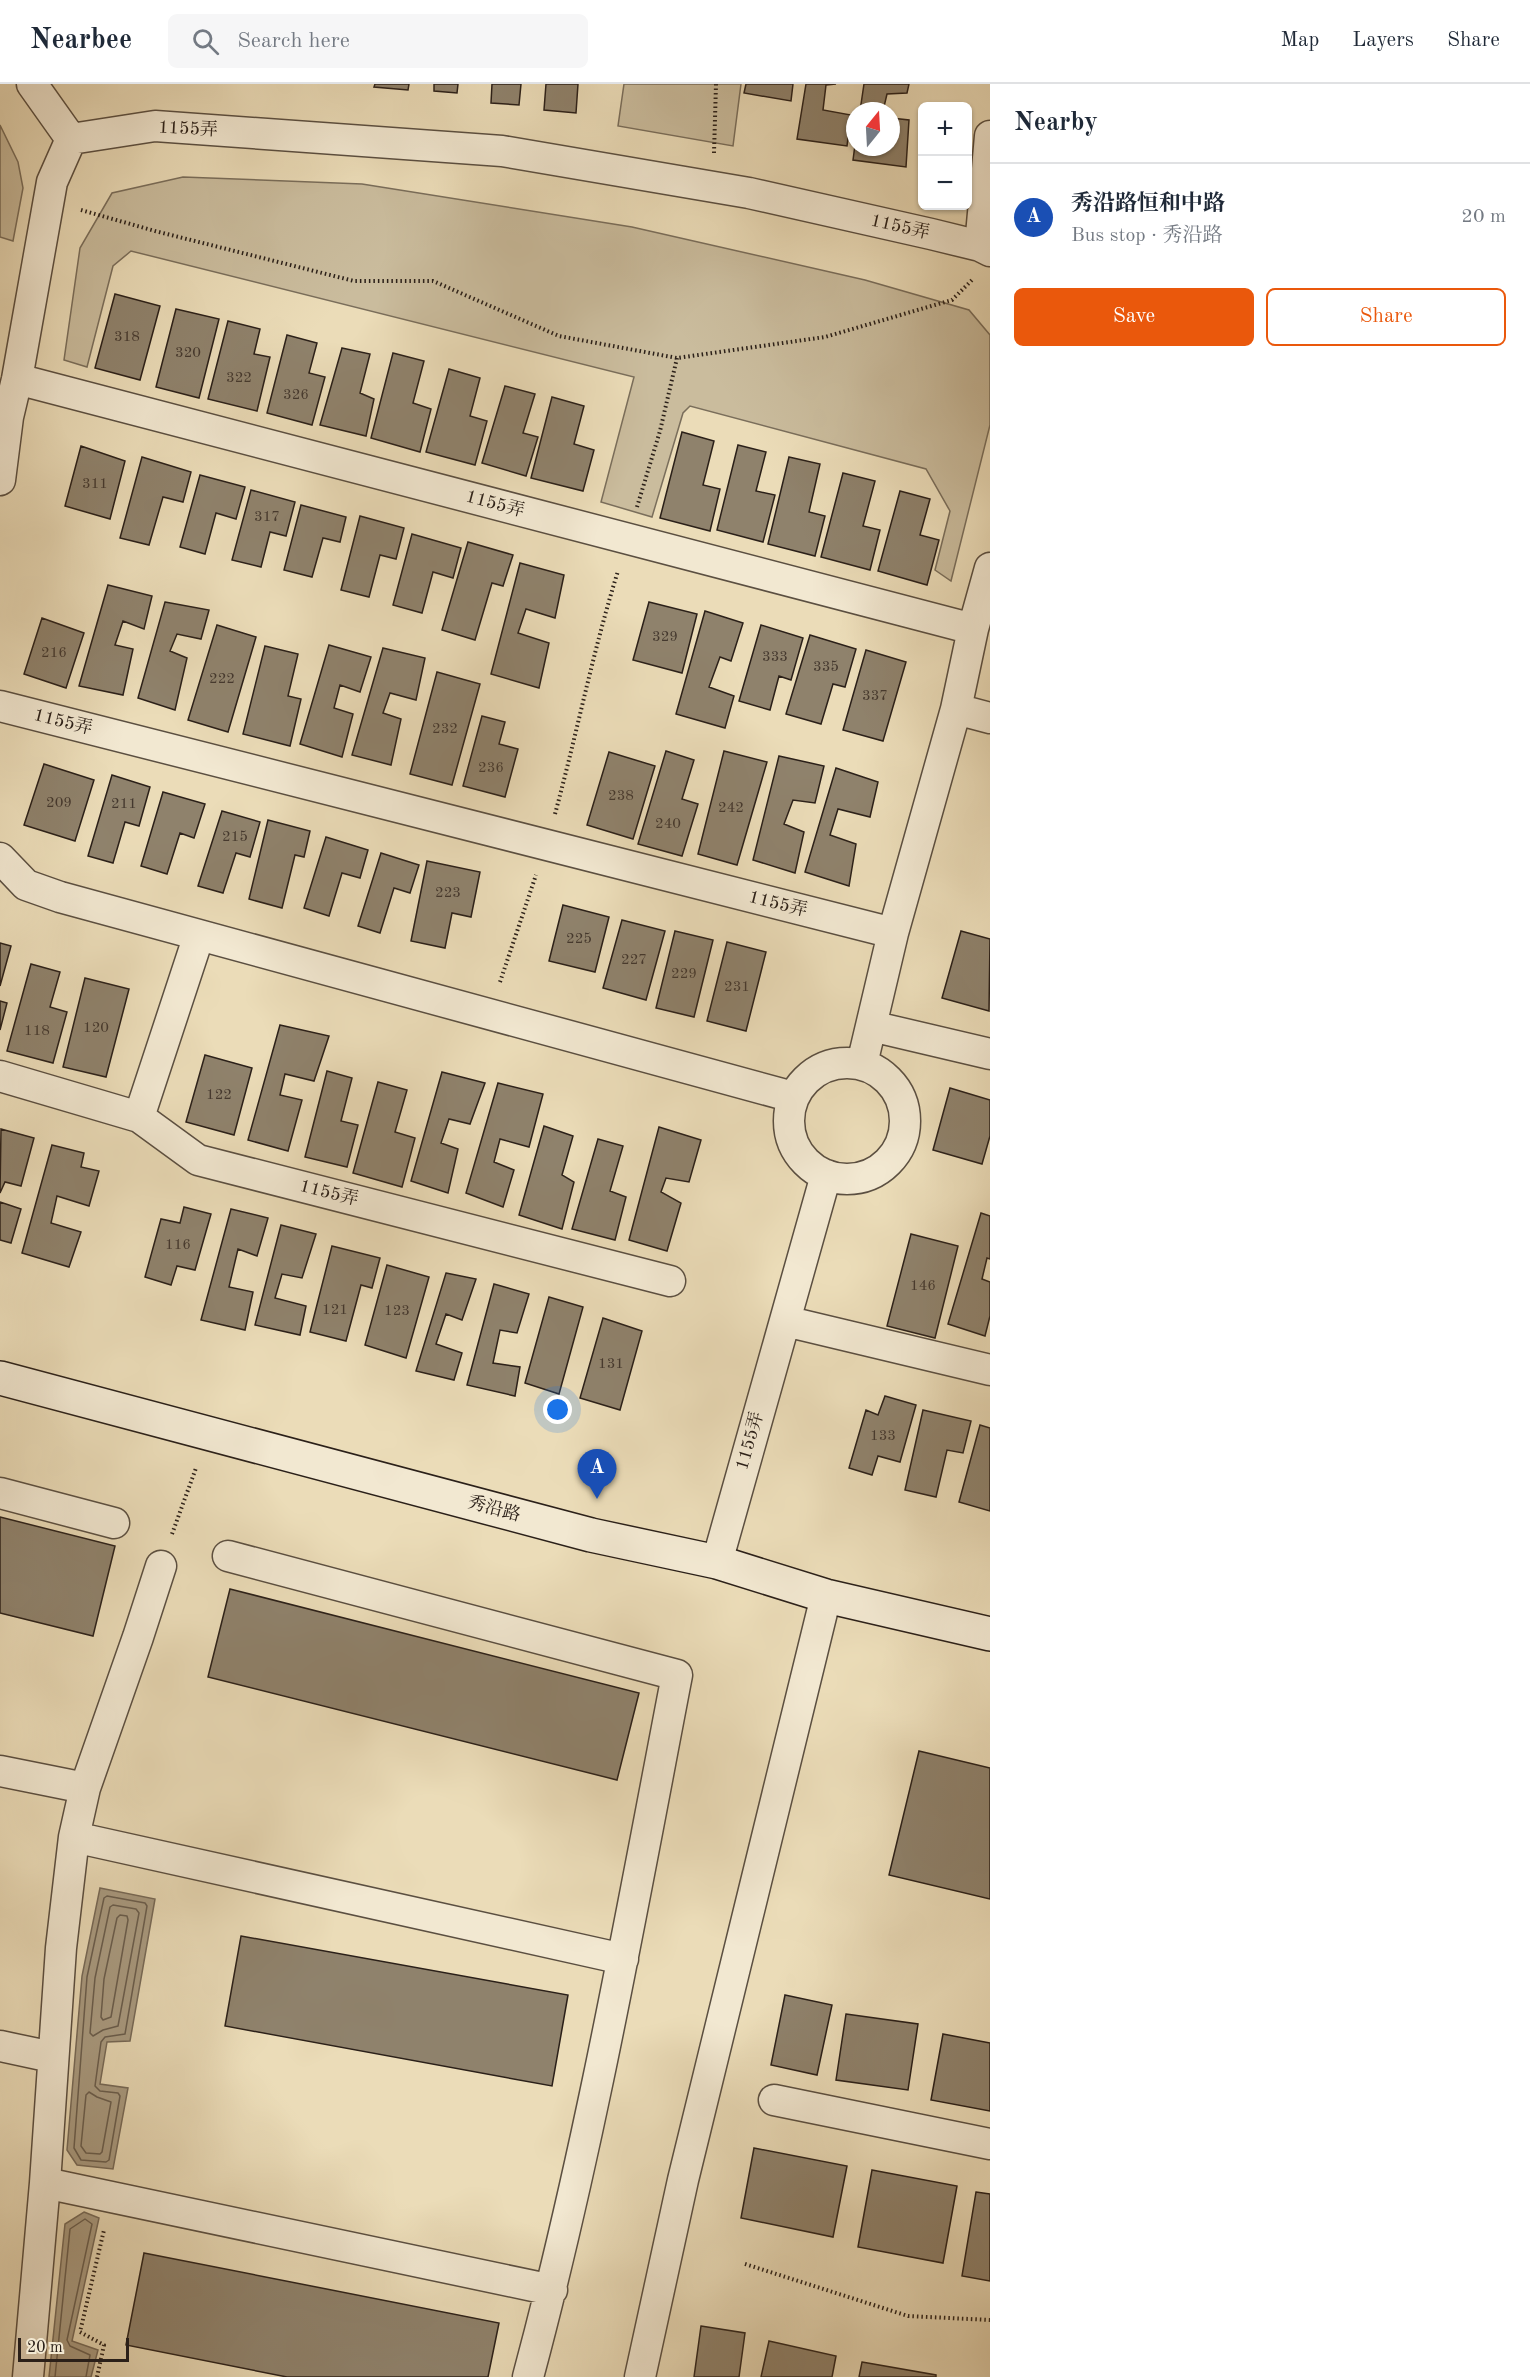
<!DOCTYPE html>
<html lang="en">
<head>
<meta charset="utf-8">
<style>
	body { margin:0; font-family:"Old Standard TT","Noto Serif SC",serif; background:#f6f6f7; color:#1f2937 }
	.controls { position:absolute; right:18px; top:18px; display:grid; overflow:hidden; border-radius:9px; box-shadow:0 2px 4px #0004 }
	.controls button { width:54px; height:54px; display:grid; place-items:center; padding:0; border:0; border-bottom:2px solid #e0e1e3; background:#fff; color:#1f2937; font:30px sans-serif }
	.compass { position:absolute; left:846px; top:18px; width:54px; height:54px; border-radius:50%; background:#fff; box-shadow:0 2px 4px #0004; rotate:18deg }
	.scale { position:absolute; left:18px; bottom:15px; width:111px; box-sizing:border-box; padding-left:6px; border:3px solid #2b2019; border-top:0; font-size:16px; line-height:21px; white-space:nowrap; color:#2b2019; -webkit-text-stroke:4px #f2e8d1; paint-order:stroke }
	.you { position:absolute; left:558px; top:1326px; width:21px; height:21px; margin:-15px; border:4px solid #fff; border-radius:50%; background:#1a73e8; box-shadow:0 0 0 9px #1a73e833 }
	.badge { display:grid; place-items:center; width:39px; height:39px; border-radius:50%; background:#ea580c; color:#fff; font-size:20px; font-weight:700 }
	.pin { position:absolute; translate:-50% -50px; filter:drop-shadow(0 2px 3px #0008) }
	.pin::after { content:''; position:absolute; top:32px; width:21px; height:18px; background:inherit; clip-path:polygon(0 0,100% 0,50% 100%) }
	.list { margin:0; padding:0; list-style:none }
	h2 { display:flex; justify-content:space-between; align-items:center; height:78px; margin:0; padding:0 24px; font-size:26px }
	h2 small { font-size:20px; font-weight:400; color:#747a83 }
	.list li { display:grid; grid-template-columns:39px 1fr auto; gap:18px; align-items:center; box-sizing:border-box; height:108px; padding:0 24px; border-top:2px solid #e0e1e3 }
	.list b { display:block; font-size:22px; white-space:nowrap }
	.list p { margin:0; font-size:20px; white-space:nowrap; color:#747a83 }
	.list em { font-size:20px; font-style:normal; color:#747a83 }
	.actions { display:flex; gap:12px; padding:18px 24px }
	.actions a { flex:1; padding:14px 0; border:2px solid #ea580c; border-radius:9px; text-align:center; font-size:21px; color:#ea580c }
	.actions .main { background:#ea580c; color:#fff }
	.icon { flex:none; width:33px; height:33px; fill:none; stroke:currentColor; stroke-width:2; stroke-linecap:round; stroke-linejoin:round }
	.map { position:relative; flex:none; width:990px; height:2293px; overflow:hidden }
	header { display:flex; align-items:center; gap:36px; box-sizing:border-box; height:84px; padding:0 30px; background:#fff; border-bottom:2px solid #e0e1e3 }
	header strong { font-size:28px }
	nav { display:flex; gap:33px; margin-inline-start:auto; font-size:21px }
	.search { width:420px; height:54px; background:#f6f6f7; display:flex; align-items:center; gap:15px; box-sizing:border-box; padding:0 21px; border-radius:9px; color:#747a83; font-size:22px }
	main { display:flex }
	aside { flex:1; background:#fff }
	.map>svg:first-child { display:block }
	.green { fill:#cabc9d; stroke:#7a6e5b; stroke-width:1.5 }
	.water { fill:#aa9c82; stroke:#776a58; stroke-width:1.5 }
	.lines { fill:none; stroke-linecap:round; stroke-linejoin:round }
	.shore { stroke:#6a5e4e; stroke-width:1.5 }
	.building { fill:#8f826c; stroke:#2b2019; stroke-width:1.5 }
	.street-casing { stroke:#5b4f41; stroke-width:33 }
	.secondary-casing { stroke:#2b2019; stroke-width:36 }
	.path { stroke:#2b2019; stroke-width:4; stroke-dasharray:1.5 3; stroke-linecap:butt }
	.street { stroke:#f2e8d1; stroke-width:30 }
	.secondary { stroke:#f2e8d1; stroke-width:33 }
	.labels { text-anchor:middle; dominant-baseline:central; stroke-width:6; stroke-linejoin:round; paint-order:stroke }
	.number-label { font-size:15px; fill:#44382e }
	.street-label { font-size:18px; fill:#2b2019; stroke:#f2e8d1 }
</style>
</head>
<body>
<header>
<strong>Nearbee</strong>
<div class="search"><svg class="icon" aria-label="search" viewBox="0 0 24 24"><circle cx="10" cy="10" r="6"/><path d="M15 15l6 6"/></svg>Search here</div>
<nav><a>Map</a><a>Layers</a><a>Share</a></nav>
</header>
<main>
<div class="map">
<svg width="990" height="2293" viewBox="0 0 990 2293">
	<rect width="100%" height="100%" fill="#ebdcb8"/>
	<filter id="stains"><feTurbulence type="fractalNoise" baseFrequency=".00333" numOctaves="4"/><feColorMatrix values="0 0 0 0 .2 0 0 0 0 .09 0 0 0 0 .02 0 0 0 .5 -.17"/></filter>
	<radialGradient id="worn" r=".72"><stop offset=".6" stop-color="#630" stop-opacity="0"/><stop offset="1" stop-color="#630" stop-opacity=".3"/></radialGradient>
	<path class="green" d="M624 0H741L733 62 618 42Z
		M0 41 18 78 23 104 13 157 0 153Z
		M183 93 362 100 632 143 865 196 969 226 990 251V341L951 497 935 486 950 427 926 385 690 322 683 329 652 433 601 418 634 293 131 167 113 182 87 283 64 276 80 164 112 109Z"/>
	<path class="water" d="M100 1804 155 1815 130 1957 107 1958 100 2000 128 2004 113 2085 77 2081 67 2066 82 1892Z
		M84 2128 99 2134 72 2257 98 2266 91 2293H49L65 2140Z"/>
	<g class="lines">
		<path class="shore" d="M107 1812 145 1819 147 1822 125 1950 105 1953 101 1958 95 2002 100 2007 118 2009 120 2012 109 2076 106 2078 81 2076 74 2064 87 1893 104 1814Z
			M113 1821 136 1825 139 1829 118 1942 103 1946 93 1952 90 1949 95 1894 110 1823Z
			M120 1831 127 1832 128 1836 111 1933 103 1936 101 1933 104 1895 117 1834Z
			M89 2008 97 2013 111 2018 102 2068 100 2070 86 2069 81 2062 86 2011Z
			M55 2293 70 2145 85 2135 92 2140 67 2256 70 2262 90 2271 86 2293"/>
	</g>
	<path class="building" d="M375 0H409L408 6 374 3Z
		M434 0H458L457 9 434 7Z
		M492 0H521L519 21 491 19Z
		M546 0H578L576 29 544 26Z
		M746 0H793L791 17 744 9Z
		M806 0H836L826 1 823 26 851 31 847 62 797 55Z
		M864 0H909L907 9 887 10 883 27H860Z
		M891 34 909 36 906 83 853 76 855 61V63H891Z
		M115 210 160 222 140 296 95 284Z
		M176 225 219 235 199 314 156 303Z
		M228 237 260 245 254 270 270 273 257 327 208 315Z
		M287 251 317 259 309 289 325 293 312 341 267 329Z
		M342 264 370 270 360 309 374 315 366 352 320 341Z
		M393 269 424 277 413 319 431 325 420 368 371 354Z
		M449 285 480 294 470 332 487 337 475 381 426 368Z
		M505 302 535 310 523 349 538 353 526 392 482 379Z
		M552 313 584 322 574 360 594 366 583 407 531 394Z
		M682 348 714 357 703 401 720 405 710 447 660 434Z
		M738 361 766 368 756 407 775 411 763 458 717 446Z
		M81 362 125 377 110 435 65 422Z
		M142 373 191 388 183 418 163 413 149 461 120 454Z
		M789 373 820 380 809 428 825 432 815 472 768 460Z
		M843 389 875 397 863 442 880 446 870 486 821 473Z
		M200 391 245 403 236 435 216 429 205 470 180 463Z
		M251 406 295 418 286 452 270 448 261 483 232 476Z
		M900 407 930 415 920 451 939 456 927 501 878 487Z
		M301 421 346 433 340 458 323 454 312 493 284 486Z
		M360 432 404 444 396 475 380 471 369 513 341 506Z
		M412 450 461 464 453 494 433 488 422 529 393 521Z
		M468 458 513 471 503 502 492 499 475 556 442 546Z
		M520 479 564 491 555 534 526 525 518 549 549 559 539 604 491 590Z
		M108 501 152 512 144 545 123 537 115 561 133 565 123 611 79 602Z
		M165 518 209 526 201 555 177 550 170 567 187 574 175 626 138 614Z
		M649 518 697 530 682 589 633 576Z
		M705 527 743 539 731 577 720 573 709 603 734 612 725 644 676 630Z
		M42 534 84 549 66 604 24 590Z
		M217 541 256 553 228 648 188 636Z
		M761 541 803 554 791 596 779 592 770 626 739 617Z
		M810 551 856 565 845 603 833 600 821 640 786 630Z
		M329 561 371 573 360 608 340 601 334 624 353 630 342 673 300 660Z
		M265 562 298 570 288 612 301 615 290 662 243 650Z
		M383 564 425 574 416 616 390 609 383 629 401 635 391 681 352 671Z
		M866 566 906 578 883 657 843 646Z
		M437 588 480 600 452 701 410 690Z
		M482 632 505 638 499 660 518 665 505 713 463 702Z
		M666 667 694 676 682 715 698 720 682 772 638 760Z
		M724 667 767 678 737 781 698 770Z
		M609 668 655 682 633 755 587 741Z
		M779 672 824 682 815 719 793 716 784 740 804 748 795 789 753 776Z
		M44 680 94 696 75 757 24 741Z
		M836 684 878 698 870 733 838 725 830 751 856 760 849 802 805 788Z
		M112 691 150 703 139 742 125 738 113 779 88 772Z
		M163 708 205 720 194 754 180 749 167 790 141 782Z
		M222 727 260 738 250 773 236 769 223 809 198 802Z
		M268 736 310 747 304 773 295 771 282 824 249 815Z
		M326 753 368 766 360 794 342 789 329 832 304 824Z
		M381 769 419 781 410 809 394 804 380 849 358 842Z
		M427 777 480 788 471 833 452 829 445 864 411 857Z
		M563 821 609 833 595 888 549 877Z
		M622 836 665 847 646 916 603 904Z
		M675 847 713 856 694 933 656 924Z
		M961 847 990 855 989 927 942 914Z
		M727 858 766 868 746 947 707 937Z
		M0 859 11 862 0 902Z
		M31 880 60 888 50 923 67 928 53 979 7 967Z
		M85 894 129 905 106 993 63 983Z
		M0 917 7 919 0 946Z
		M280 941 329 952 314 997 285 990 280 1011 302 1016 288 1067 248 1056Z
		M205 971 252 984 234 1051 186 1038Z
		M327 987 352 994 341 1037 358 1041 347 1083 305 1073Z
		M442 988 485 999 470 1040 449 1035 441 1059 458 1065 448 1109 411 1097Z
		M378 998 407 1006 395 1048 415 1054 402 1103 353 1089Z
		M498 999 543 1010 529 1063 500 1055 494 1078 514 1086 503 1123 466 1109Z
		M950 1004 990 1016V1052L982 1080 933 1066Z
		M544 1042 573 1052 562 1091 574 1098 562 1145 519 1131Z
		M659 1043 701 1056 689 1098 666 1094 661 1108 681 1119 667 1167 629 1156Z
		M1 1045 34 1054 21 1102 5 1098 0 1109Z
		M598 1055 623 1062 610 1107 626 1113 615 1156 572 1145Z
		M52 1061 84 1069 81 1083 99 1087 89 1122 57 1112 51 1139 81 1148 69 1183 22 1169Z
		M0 1118 21 1125 11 1159 0 1156Z
		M184 1123 211 1130 195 1186 177 1182 171 1201 145 1193 161 1135 180 1139Z
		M231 1125 268 1134 257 1172 238 1165 229 1203 253 1208 245 1246 201 1236Z
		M981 1129 990 1132V1175L987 1174 982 1195 990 1198V1232L985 1252 948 1240Z
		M281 1141 316 1150 302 1194 282 1190 275 1214 306 1222 300 1251 255 1241Z
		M911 1150 958 1162 935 1254 887 1242Z
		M332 1162 380 1174 372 1204 361 1201 346 1257 310 1248Z
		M387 1181 429 1193 406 1274 365 1261Z
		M446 1189 476 1195 462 1236 446 1230 436 1260 462 1269 454 1296 416 1287Z
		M494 1200 529 1210 517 1249 500 1246 493 1279 520 1283 515 1312 467 1301Z
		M549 1213 583 1223 559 1310 525 1299Z
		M603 1234 642 1247 620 1326 580 1314Z
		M885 1312 916 1321 900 1378 878 1372 872 1391 849 1384 866 1326 878 1331Z
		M923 1326 971 1337 963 1369 947 1366 936 1413 905 1406Z
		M980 1341 990 1344V1427L959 1418Z
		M0 1433 115 1462 93 1552 0 1529Z
		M230 1505 639 1609 617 1696 208 1593Z
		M919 1667 990 1684V1815L889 1791Z
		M241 1852 568 1911 552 2002 225 1942Z
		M785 1911 832 1921 817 1991 771 1981Z
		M846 1930 918 1940 908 2006 836 1996Z
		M943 1950 990 1959V2027L931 2016Z
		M754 2064 847 2082 833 2153 741 2134Z
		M872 2086 957 2102 943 2179 858 2163Z
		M976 2108 990 2110V2197L962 2192Z
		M144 2169 499 2239 488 2293H287L126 2261Z
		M701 2242 745 2249 739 2293H694Z
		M769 2257 836 2272 832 2293H761Z
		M862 2278 936 2291V2293H859Z"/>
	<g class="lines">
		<g class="street-casing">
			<path id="street" d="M32 0 71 55
				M980 162 990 52
				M17 295 973 545
				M0 396 8 333 17 295 52 98 71 55 155 42 502 67 749 109 931 150 980 162 990 167
				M0 622 893 849
				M956 625 990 634
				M0 774 26 801 60 813 793 1013
				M871 942 990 970
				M789 1037a58 58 0 1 1 116 0a58 58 0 1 1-116 0Z
				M862 980 893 849 956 625 973 545 990 484
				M0 992 139 1033 198 1076 670 1197
				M139 1033 199 851
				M785 1237 990 1286
				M0 1409 114 1439
				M228 1472 677 1591C632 1825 590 2062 528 2293
				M717 1478 826 1091
				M0 1687 85 1704
				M74 1753 623 1875
				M0 1962 52 1973
				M774 2016 990 2060
				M45 2099 552 2206
				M28 2293 45 2099 61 1864 74 1753 85 1704 138 1553 161 1482
				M640 2293 683 2096 826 1512"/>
		</g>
		<g class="secondary-casing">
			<path id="secondary" d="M0 1294 591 1451 717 1478 826 1512 990 1550"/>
		</g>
		<path class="path" d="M714 69 716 0
			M81 126 155 147 354 197H433L559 252 677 274 825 253 952 216 972 196
			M637 423 660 347 677 274
			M555 730C577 649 593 567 618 487
			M500 898 536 791
			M172 1450 196 1384
			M745 2180 908 2232 990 2236
			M97 2293 104 2261 80 2248 104 2146"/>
		<use href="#street" class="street"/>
		<use href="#secondary" class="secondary"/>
	</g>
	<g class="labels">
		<g class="number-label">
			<text x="127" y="253">318</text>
			<text x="188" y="269">320</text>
			<text x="239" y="294">322</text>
			<text x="296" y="311">326</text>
			<text x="95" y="400">311</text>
			<text x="267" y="433">317</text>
			<text x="665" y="553">329</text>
			<text x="54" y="569">216</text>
			<text x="775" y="573">333</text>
			<text x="826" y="583">335</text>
			<text x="222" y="595">222</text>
			<text x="875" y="612">337</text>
			<text x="445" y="645">232</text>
			<text x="491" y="684">236</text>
			<text x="621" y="712">238</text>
			<text x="59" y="719">209</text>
			<text x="124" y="720">211</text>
			<text x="731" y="724">242</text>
			<text x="668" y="740">240</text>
			<text x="235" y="753">215</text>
			<text x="448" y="809">223</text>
			<text x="579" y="855">225</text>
			<text x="634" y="876">227</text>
			<text x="684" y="890">229</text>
			<text x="737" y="903">231</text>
			<text x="96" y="944">120</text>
			<text x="37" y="947">118</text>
			<text x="219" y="1011">122</text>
			<text x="178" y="1161">116</text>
			<text x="923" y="1202">146</text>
			<text x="335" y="1226">121</text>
			<text x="397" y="1227">123</text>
			<text x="611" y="1280">131</text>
			<text x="883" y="1352">133</text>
		</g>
		<g class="street-label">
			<text transform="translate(188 45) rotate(3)">1155弄</text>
			<text transform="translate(900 143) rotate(13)">1155弄</text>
			<text transform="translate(495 420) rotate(15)">1155弄</text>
			<text transform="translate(63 638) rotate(14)">1155弄</text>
			<text transform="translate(778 820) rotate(14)">1155弄</text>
			<text transform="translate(329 1109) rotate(14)">1155弄</text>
			<text transform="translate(750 1357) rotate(-74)">1155弄</text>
			<text transform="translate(494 1425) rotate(15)">秀沿路</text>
		</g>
	</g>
	<rect width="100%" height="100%" filter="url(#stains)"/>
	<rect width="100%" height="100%" fill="url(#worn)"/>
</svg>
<div class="controls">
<button>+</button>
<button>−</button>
</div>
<svg class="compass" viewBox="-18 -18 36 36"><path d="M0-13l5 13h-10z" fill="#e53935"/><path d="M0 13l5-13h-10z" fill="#747a83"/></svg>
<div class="scale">20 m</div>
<div class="you"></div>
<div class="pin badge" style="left:597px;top:1415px;background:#1a4fb4">A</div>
</div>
<aside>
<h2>Nearby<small></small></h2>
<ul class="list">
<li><span class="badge" style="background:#1a4fb4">A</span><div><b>秀沿路恒和中路</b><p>Bus stop · 秀沿路</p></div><em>20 m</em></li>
</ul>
<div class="actions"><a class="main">Save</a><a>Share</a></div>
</aside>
</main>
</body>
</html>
